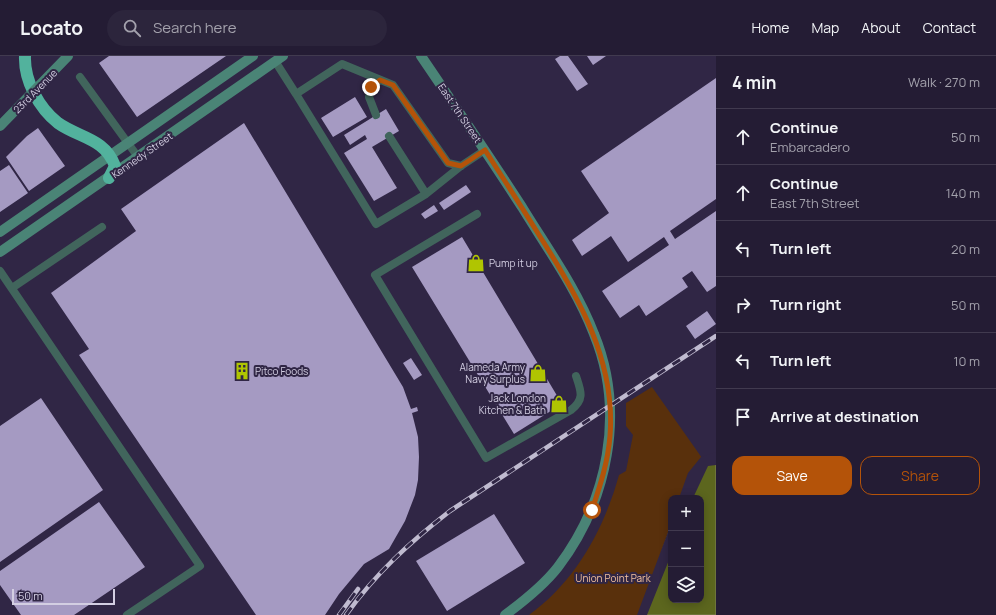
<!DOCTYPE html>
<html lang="en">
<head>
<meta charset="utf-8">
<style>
	body { margin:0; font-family:Manrope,sans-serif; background:#2c253c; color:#f1f3f6 }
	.controls { position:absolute; right:12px; bottom:12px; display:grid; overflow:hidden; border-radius:8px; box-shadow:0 2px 10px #0003 }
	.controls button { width:36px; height:36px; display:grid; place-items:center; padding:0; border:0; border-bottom:1px solid #413a4f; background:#241c34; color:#f1f3f6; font:20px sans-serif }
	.scale { position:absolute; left:12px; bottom:10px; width:103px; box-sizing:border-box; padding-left:4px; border:2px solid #d3cee2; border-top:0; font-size:11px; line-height:14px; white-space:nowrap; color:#d3cee2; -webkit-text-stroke:3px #302645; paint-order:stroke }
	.stop { position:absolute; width:12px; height:12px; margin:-9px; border:3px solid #b45309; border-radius:50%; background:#fff }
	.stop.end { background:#b45309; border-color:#fff; box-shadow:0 1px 4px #0008 }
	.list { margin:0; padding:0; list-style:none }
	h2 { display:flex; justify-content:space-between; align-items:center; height:52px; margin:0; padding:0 16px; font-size:17px }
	h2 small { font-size:13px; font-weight:400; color:#a3a1ac }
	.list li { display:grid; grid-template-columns:26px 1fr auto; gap:12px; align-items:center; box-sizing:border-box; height:56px; padding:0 16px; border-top:1px solid #413a4f }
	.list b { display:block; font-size:15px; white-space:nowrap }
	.list p { margin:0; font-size:13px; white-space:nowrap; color:#a3a1ac }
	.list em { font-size:13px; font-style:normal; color:#a3a1ac }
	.actions { display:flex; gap:8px; padding:12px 16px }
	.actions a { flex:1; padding:9px 0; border:1px solid #b45309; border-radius:12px; text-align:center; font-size:14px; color:#b45309 }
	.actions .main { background:#b45309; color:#fff }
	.icon { flex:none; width:22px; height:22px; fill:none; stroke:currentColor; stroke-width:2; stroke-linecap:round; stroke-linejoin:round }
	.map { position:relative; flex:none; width:716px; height:559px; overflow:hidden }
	header { display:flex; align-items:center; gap:24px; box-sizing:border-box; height:56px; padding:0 20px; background:#241c34; border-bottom:1px solid #413a4f }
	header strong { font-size:19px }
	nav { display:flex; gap:22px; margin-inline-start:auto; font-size:14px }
	.search { width:280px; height:36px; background:#2c253c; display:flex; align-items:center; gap:10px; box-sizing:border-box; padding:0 14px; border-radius:22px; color:#a3a1ac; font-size:15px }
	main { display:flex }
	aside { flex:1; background:#241c34 }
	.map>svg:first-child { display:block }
	.green { fill:#59300c }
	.water { fill:#5c661e; stroke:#808559 }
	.pier { fill:#302645 }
	.building { fill:#a59ac2 }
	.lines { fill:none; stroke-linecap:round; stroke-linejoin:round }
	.service { stroke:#41655c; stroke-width:8 }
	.secondary { stroke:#4a8476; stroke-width:10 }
	.motorway { stroke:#52b29d; stroke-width:12 }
	.rail-casing { stroke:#c0bbd0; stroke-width:4.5 }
	.rail { stroke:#302645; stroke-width:3; stroke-dasharray:9; stroke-linecap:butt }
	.secondary-bridge { stroke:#4a8476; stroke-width:10 }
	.route { stroke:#b45309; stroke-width:5 }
	.labels { text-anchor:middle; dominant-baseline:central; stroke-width:4; stroke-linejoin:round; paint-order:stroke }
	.street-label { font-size:10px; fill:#d3cee2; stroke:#302645 }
	.poi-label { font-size:10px; fill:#d3cee2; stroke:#302645; text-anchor:start }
	.park-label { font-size:10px; fill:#f4c29e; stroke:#302645 }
</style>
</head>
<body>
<header>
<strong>Locato</strong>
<div class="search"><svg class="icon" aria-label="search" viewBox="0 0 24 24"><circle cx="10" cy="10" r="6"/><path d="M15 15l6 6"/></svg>Search here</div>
<nav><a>Home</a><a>Map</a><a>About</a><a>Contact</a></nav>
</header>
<main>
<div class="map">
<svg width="716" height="559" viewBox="0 0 716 559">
	<rect width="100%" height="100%" fill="#302645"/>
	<path class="green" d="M652 331 702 402 681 442H671V470L639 559H529C576 525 604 473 619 419L626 415 633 379 626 370V347Z"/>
	<path class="water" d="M716 398V559H639L671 470V544H701V442H681Z"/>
	<path class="pier" d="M716 396V409L708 410 693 442H679L688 417 701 401Z
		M671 468V499L647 559H637Z"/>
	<path class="building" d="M109 0H226L137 61 99 7Z
		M560 0H568L588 28 577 35 555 3Z
		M587 0H606L593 9Z
		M716 22V143L670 175 675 183 716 155V230L707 236 692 215 682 222 688 231 646 260 639 249 620 262 602 235 669 189 664 181 628 206 611 180 582 200 572 184 609 157 581 115Z
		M355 41 367 61 333 81 321 62Z
		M386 53 399 75 372 91 397 132 374 145 344 97 367 83 365 79 350 89 344 79Z
		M244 67 403 331 411 353 417 351 418 355 412 357 418 381 419 401 418 424 415 439 405 465 389 493 364 508 339 538 325 559H256L79 299 89 293 51 237 136 175 121 153Z
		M38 72 65 110 29 135 6 101 27 80Z
		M9 109 28 137 0 156V115Z
		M466 129 471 136 444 154 439 147Z
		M434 149 438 155 425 163 421 158Z
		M462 181 562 348 514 378 412 211Z
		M707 255 716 268 695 283 686 270Z
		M411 302 422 319 414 324 403 307Z
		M41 342 103 434 0 506V370Z
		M99 446 145 511 74 559H21L0 529V515Z
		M494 458 525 507 447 555 416 505Z"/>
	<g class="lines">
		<path class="service" d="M275 5 296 38
			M80 21 138 101
			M376 59 369 41 371 31 380 24
			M389 80 426 138
			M461 110 448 107 393 29 342 8 296 38 376 168 426 138 461 110 485 94
			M477 158 375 219 486 402 571 354C585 343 581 335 576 320
			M0 215 200 510 127 559
			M12 232 102 171"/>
		<path class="secondary" d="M421 0C455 50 489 100 522 151 547 192 577 233 594 278 626 356 608 445 558 511 544 529 524 545 505 559
			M0 176 253 0
			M0 196 283 0"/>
		<path class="motorway" d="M25 0C24 25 39 52 58 67 79 82 105 82 115 110L109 122"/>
		<g class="rail-casing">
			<path id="rail" d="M339 559 358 533
				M346 559C375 518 410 486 450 455L716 280"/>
		</g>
		<use href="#rail" class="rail"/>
		<path class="secondary-bridge" d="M0 70 68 0"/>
	</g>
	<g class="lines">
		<path class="route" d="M371 31 380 24 393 29 448 107 461 110 485 94C503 122 521 150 539 179 578 240 616 305 610 380 608 406 600 430 592 454"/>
	</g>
	<defs>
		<g id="shop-bare" transform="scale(1.38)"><path d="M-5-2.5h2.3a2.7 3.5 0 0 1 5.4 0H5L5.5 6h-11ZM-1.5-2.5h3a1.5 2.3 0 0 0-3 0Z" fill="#b0c501" stroke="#302645" stroke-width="2.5" paint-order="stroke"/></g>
		<g id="building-bare" transform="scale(1.38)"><path d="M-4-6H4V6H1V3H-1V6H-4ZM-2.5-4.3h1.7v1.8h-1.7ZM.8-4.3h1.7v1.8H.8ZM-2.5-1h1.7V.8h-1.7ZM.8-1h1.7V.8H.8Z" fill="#b0c501" stroke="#302645" stroke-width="2.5" paint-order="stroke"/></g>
	</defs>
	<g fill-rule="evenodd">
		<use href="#shop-bare" x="476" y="207"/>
		<use href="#building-bare" x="242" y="315"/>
		<use href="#shop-bare" x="538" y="317"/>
		<use href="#shop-bare" x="559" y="348"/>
	</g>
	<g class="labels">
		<g class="street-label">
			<text transform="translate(35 35) rotate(-45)">23rd Avenue</text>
			<text transform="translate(460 57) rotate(56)">East 7th Street</text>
			<text transform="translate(142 99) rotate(-35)">Kennedy Street</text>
		</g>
		<g class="poi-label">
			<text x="489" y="207">Pump it up</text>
			<text x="525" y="311" text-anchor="end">Alameda Army<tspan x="525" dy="12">Navy Surplus</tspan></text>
			<text x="255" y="315">Pitco Foods</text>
			<text x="546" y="342" text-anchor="end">Jack London<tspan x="546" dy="12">Kitchen &amp; Bath</tspan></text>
		</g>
		<g class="park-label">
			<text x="613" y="522">Union Point Park</text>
		</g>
	</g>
</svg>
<div class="controls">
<button>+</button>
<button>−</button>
<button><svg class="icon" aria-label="layers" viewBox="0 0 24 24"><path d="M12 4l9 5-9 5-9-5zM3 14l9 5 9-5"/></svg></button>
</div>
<div class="scale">50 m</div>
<div class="stop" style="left:592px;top:454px"></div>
<div class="stop end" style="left:371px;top:31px"></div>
</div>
<aside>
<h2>4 min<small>Walk · 270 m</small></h2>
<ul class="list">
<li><svg class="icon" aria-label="ahead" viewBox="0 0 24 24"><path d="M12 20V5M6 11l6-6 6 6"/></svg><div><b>Continue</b><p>Embarcadero</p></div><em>50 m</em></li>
<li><svg class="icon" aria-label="ahead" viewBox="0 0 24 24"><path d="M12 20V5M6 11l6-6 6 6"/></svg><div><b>Continue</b><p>East 7th Street</p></div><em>140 m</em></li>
<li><svg class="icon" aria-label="left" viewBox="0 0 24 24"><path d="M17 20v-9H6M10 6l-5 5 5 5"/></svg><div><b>Turn left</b></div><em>20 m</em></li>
<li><svg class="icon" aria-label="right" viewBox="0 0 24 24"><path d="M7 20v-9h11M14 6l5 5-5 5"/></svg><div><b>Turn right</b></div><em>50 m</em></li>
<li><svg class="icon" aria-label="left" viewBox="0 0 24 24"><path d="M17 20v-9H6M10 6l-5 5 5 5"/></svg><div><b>Turn left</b></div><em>10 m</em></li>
<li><svg class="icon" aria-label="arrive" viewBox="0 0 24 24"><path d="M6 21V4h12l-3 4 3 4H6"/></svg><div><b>Arrive at destination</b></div></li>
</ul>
<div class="actions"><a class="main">Save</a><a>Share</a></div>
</aside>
</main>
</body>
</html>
